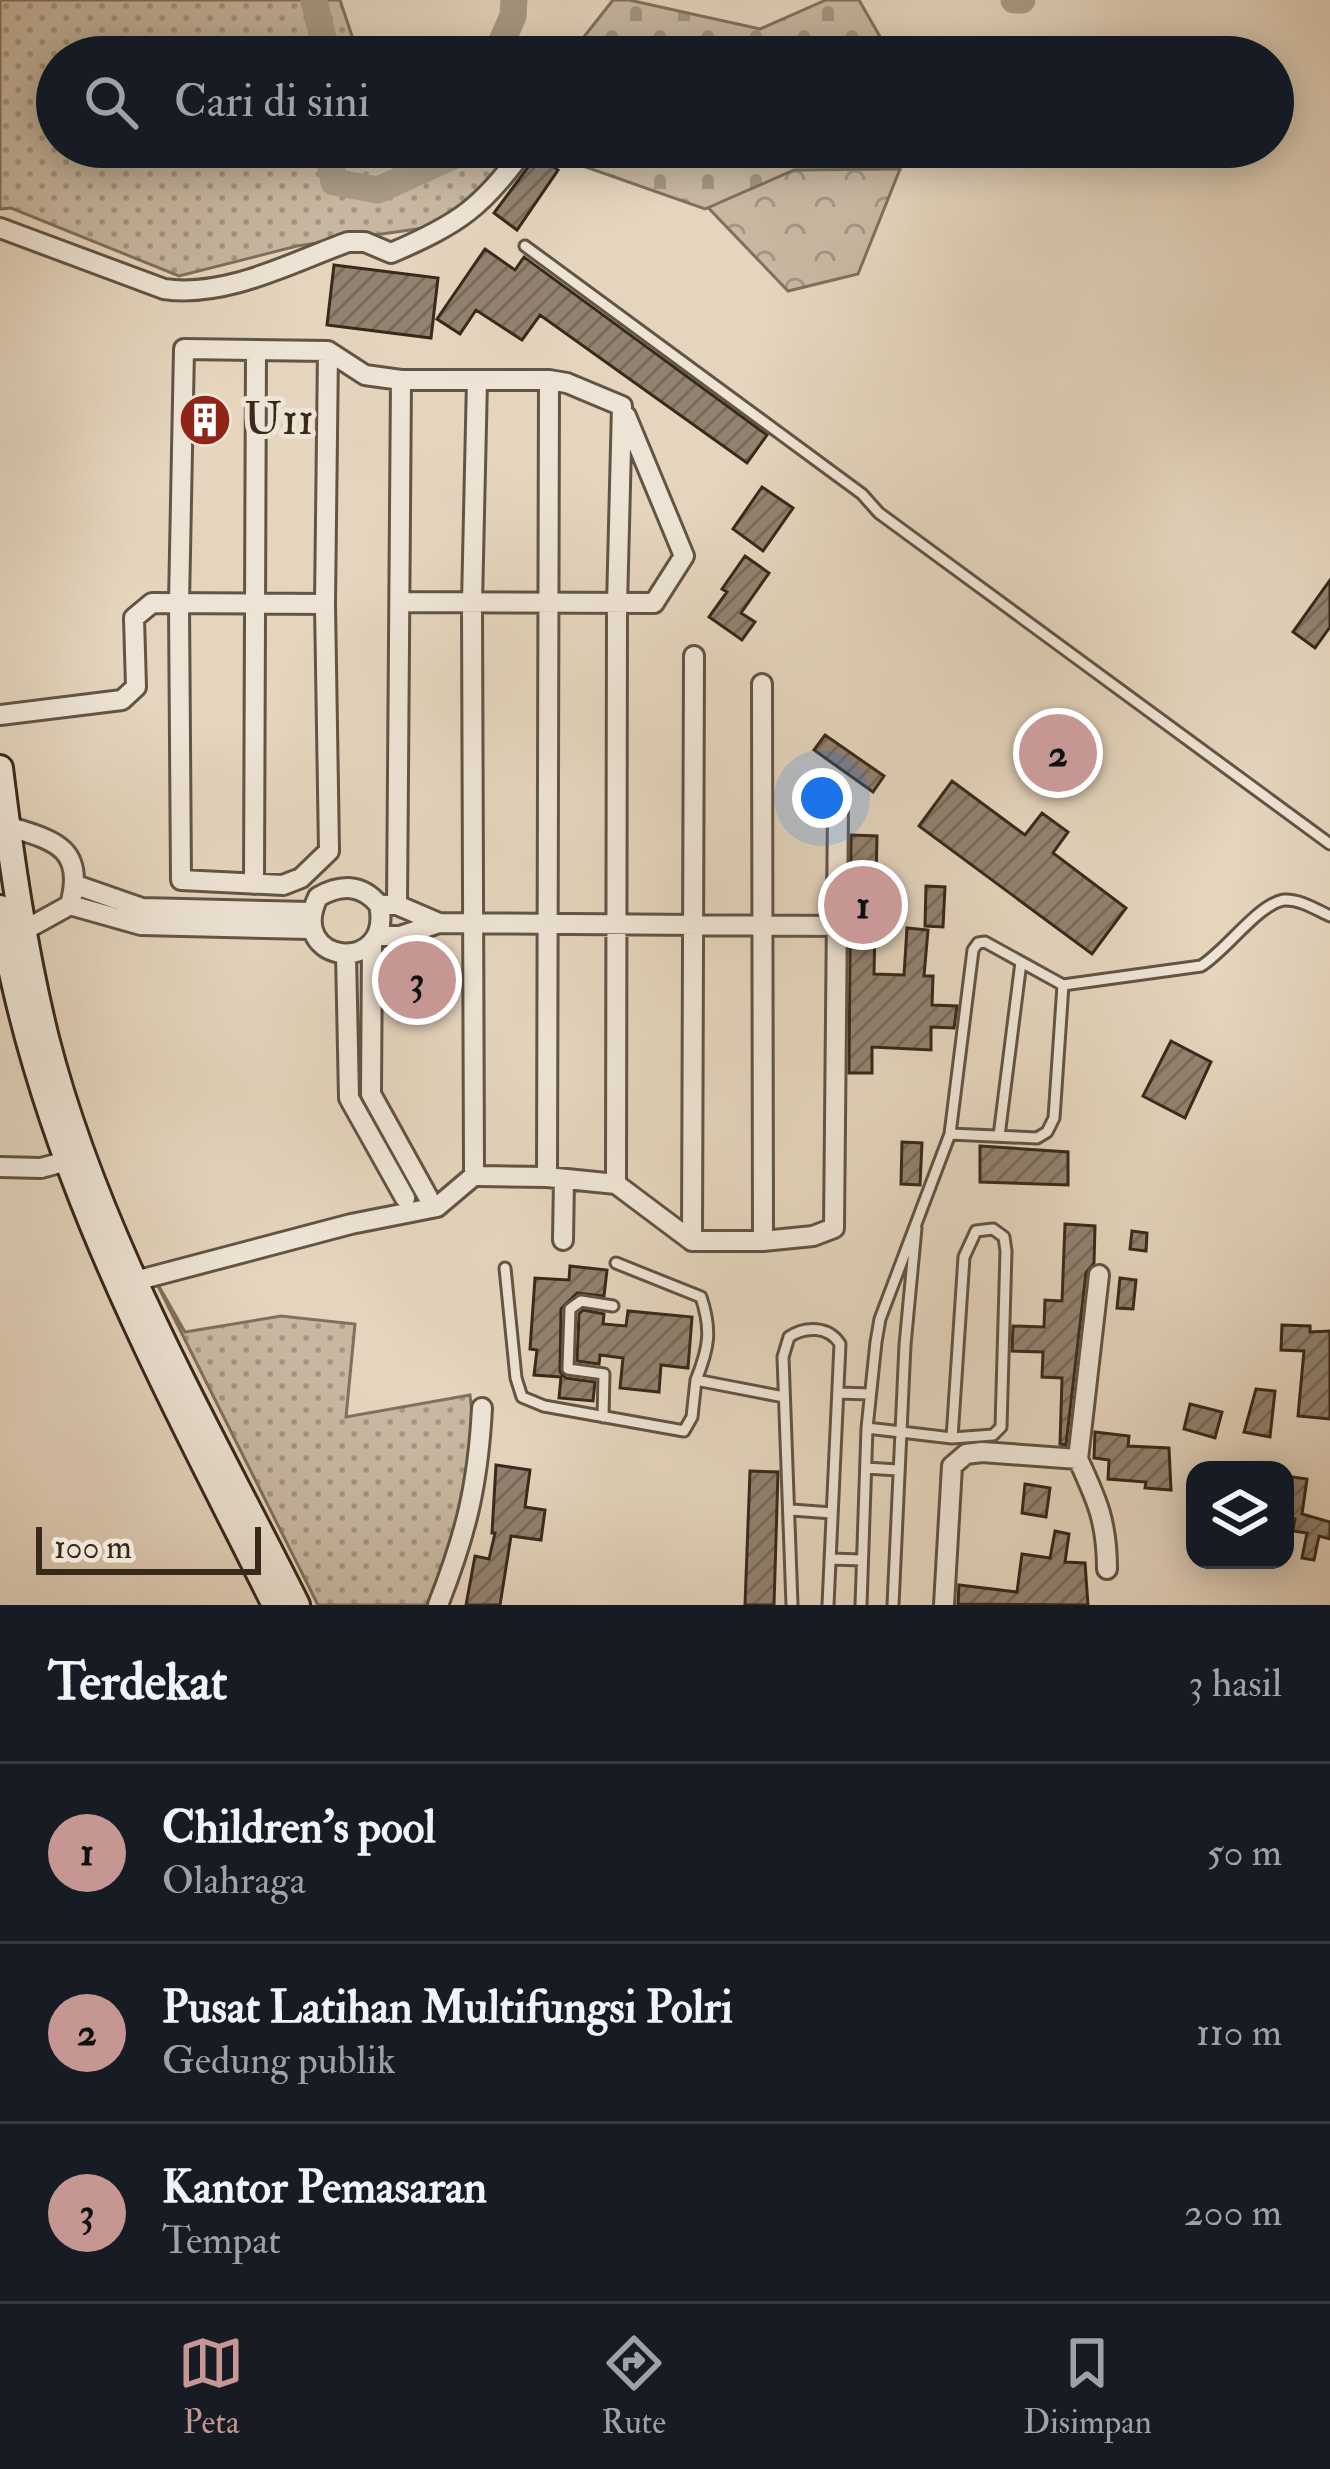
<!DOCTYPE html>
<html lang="id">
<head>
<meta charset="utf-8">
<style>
	body { margin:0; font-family:"IM FELL Double Pica",serif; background:#20242c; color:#f1f3f6 }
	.controls { position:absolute; right:36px; bottom:36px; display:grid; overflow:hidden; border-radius:24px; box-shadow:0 6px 30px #0003 }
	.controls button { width:108px; height:108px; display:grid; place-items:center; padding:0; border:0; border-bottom:3px solid #363941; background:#171b24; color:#f1f3f6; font:60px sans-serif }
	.scale { position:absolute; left:36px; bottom:30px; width:225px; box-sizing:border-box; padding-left:12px; border:6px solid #38291b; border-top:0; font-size:33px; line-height:42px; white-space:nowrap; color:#38291b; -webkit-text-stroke:9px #eee4d5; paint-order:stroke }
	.you { position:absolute; left:822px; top:798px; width:42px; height:42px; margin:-30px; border:9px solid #fff; border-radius:50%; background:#1a73e8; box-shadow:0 0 0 18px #1a73e833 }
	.badge { display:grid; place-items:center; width:78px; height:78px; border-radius:50%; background:#c59692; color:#111; font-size:39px; font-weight:700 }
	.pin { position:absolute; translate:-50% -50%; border:6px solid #fff; box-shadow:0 3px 12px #0006 }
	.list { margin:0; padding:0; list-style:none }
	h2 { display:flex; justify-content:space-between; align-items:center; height:156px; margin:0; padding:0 48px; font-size:51px }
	h2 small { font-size:39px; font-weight:400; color:#9ea1a6 }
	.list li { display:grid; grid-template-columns:78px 1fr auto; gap:36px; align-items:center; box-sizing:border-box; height:180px; padding:0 48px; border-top:3px solid #363941 }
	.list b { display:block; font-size:45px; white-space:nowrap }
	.list p { margin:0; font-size:39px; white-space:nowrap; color:#9ea1a6 }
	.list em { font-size:39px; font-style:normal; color:#9ea1a6 }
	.icon { flex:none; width:66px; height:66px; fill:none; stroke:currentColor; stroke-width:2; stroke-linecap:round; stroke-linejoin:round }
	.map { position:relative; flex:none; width:1330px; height:1605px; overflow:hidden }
	.search { position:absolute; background:#171b24; box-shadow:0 6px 30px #0003; left:36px; right:36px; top:36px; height:132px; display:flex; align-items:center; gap:30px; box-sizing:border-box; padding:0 42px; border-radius:66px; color:#9ea1a6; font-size:45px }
	.sheet { height:696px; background:#171b24 }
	nav { display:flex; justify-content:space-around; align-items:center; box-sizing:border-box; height:168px; border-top:3px solid #363941; background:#171b24; font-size:33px; color:#9ea1a6 }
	nav a { display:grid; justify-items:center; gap:6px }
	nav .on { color:#c59692 }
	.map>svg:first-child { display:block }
	.grass { fill:url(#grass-dots); stroke:#80705e; stroke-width:3 }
	.forest { fill:url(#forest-crowns); stroke:#80705e; stroke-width:3 }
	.cemetery { fill:url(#cemetery-stones); stroke:#80705e; stroke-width:3 }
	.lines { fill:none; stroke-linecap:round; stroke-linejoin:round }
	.river { stroke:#aa9b87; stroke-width:27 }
	.building { fill:url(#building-hatch); stroke:#38291b; stroke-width:3 }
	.service-casing { stroke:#635444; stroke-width:15 }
	.minor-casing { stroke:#635444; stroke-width:24 }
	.secondary-casing { stroke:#38291b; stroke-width:30 }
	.service { stroke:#eee4d5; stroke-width:9 }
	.minor { stroke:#eee4d5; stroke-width:18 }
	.secondary { stroke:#eee4d5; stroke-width:24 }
	.labels { text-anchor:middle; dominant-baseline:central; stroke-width:10; stroke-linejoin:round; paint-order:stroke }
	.poi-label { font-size:45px; fill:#38291b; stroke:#eee4d5; text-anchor:start }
</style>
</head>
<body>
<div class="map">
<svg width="1330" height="1605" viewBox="0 0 1330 1605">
	<defs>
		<pattern id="grass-dots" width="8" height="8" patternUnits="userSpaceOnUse" patternTransform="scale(3)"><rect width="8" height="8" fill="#c8b8a2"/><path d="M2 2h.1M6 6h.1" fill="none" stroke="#a39683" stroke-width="1.8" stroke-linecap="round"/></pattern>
		<pattern id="forest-crowns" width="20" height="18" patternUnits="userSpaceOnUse" patternTransform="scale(3)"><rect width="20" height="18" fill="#c8b8a2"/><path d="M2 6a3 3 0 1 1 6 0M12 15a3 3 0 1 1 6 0" fill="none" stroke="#a39683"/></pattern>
		<pattern id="cemetery-stones" width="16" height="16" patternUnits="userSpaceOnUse" patternTransform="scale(3)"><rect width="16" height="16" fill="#c8b8a2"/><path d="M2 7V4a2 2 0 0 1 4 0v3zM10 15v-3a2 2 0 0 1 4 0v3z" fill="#a39683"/></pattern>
		<pattern id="building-hatch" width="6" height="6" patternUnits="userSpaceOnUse" patternTransform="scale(3)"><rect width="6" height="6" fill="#928270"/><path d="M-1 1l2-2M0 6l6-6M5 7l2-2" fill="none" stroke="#786a5b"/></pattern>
	</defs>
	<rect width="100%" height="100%" fill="#e5d5be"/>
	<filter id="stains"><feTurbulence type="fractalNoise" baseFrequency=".00167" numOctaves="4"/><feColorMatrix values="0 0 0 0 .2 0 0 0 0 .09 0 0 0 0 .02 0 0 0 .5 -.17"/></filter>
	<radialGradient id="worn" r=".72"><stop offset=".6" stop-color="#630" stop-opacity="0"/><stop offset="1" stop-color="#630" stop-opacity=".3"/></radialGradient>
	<path class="grass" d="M0 0H340L359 57H57V147H523L459 223 297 246 179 276 11 208 0 209Z
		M153 1276 185 1332 281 1316 355 1324 346 1417 470 1395C481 1467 459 1538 435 1605H318Z"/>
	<path class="forest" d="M650 147H897L900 169 858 274 788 291Z"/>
	<path class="cemetery" d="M613 0H629L760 29 826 0H859L883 42 885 57H568Z
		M529 147H897L900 169 794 170 705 209Z"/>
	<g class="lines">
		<path class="river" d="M314 0 323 39 321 57
			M1014 0H1022
			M495 57 513 16 514 0
			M327 147 334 182 378 190 453 156 457 147"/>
	</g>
	<path class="building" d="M537 155 558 170 517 230 494 213Z
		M485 249 515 270 524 257 767 435 747 463 540 315 522 340 476 310 460 334 437 319Z
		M334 265 438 278 431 338 327 325Z
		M762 487 793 508 763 551 733 529Z
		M745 556 769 573 741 613 755 622 742 640 709 617 727 592 722 589Z
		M1330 580V627L1315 648 1293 632Z
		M825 735 884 776 873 792 814 750Z
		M952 781 1025 835 1042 813 1068 832 1053 853 1126 908 1092 954 919 826Z
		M851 835 877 836 874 974 904 975 907 928 928 930 924 976H933L932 1005 957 1006 954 1028 931 1027V1050L872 1047V1073H849Z
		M926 886 945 887 943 927 925 926Z
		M398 967H435V993H398Z
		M1171 1041 1211 1062 1185 1118 1143 1096Z
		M902 1142 922 1143 920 1185 901 1184Z
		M980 1146 1068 1152V1185L980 1182Z
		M1065 1224 1095 1226 1094 1263 1086 1273 1066 1445 1060 1444 1062 1378 1042 1377 1043 1352 1012 1351 1013 1326 1044 1327 1045 1300 1062 1301Z
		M1132 1231 1147 1233 1146 1251 1130 1249Z
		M570 1266 607 1270 604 1296 577 1293 561 1309 560 1372 566 1378 595 1382 593 1401 559 1398 561 1377 534 1375 537 1350 530 1349 535 1278 569 1280Z
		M1120 1278 1136 1280 1133 1309 1117 1308Z
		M583 1310 604 1314 603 1324 626 1326 628 1311 692 1317 688 1368 661 1365 659 1392 620 1388 623 1358 600 1355 599 1364 577 1361 579 1314Z
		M1282 1325 1310 1326V1332L1330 1331V1419L1298 1416 1304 1351 1281 1350Z
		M1256 1389 1275 1391 1270 1437 1244 1432Z
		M1190 1404 1222 1412 1215 1438 1184 1429Z
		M1095 1432 1129 1436 1128 1446 1169 1448 1171 1490 1145 1488 1146 1482 1108 1479 1109 1460 1094 1458Z
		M496 1465 530 1470 525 1507 545 1510 541 1540 511 1536 500 1605H466L475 1556 489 1559 495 1533H492Z
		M750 1471 778 1472 774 1605H745Z
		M1285 1476 1307 1479 1302 1514 1330 1522V1539L1319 1536 1314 1560 1302 1558 1307 1533 1293 1531 1295 1519 1285 1517Z
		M1025 1484 1050 1488 1046 1517 1022 1513Z
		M1055 1531 1069 1534 1065 1562 1085 1563 1088 1605 958 1604 959 1585 1017 1592 1022 1554 1050 1558Z"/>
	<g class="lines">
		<g class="service-casing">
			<path id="service" d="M525 246 862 494 879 513 1330 844
				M1063 985 1201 966C1226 951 1258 904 1284 900 1300 899 1317 910 1330 916
				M999 1136 1021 962
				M616 1263 701 1297C712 1330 709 1348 696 1380
				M505 1268 516 1378 522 1397 544 1406 684 1431 692 1417 696 1380 784 1397
				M838 1393 870 1394
				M603 1417 604 1374 568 1369 570 1309 581 1301 613 1306
				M867 1428 952 1438 993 1435 1001 1427 1006 1251 1004 1237 993 1229 976 1231 964 1257 952 1438
				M866 1468 898 1470
				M792 1510 832 1513
				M830 1559 862 1560
				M792 1605 783 1357 789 1337C805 1326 829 1326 840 1344L828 1605
				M861 1605 867 1428 876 1342 880 1319 950 1134 973 950 978 943 985 942 1063 985 1054 1118 1047 1132 1037 1138 950 1134
				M893 1605 905 1345 916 1228"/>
		</g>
		<g class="minor-casing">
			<path id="minor" d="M0 228 164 289C226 298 290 263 348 242H365L391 253C459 224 483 207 526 147
				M328 351 325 604 329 851 301 878 283 885 181 880 179 603 184 349 328 351 365 375 401 380H549L567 383 622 406 617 606 616 1184
				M477 380 472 603 474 1170 479 1176 547 1177
				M549 380 547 1177 616 1184 692 1241H763L813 1236 834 1228 838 808
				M400 602 654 603 684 556 626 416
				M762 684 763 1241
				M0 715 122 700 136 687 134 618 152 603 325 604
				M7 826C53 840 86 847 70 905L23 931
				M254 884 256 350
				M76 885 142 908 311 912
				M70 905 141 925 310 929
				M379 905C394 976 285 965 318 897 341 884 362 884 379 905H397L439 923
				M397 905 401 380
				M378 936H400L439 923 840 926
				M372 944 371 1094 428 1197
				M346 954 349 1098 405 1198
				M0 1167 41 1168 67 1161
				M563 1240 564 1179
				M692 1241 694 656
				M135 1281 351 1224 437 1207 476 1174
				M1078 1459C1097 1500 1107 1522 1107 1569
				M438 1605C466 1534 478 1485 482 1408
				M944 1605 952 1466 966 1454 982 1452 1078 1459 1099 1275"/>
		</g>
		<g class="secondary-casing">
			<path id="secondary" d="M0 768C11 858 24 949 46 1038 97 1238 206 1422 297 1605
				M0 908C39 1159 163 1381 275 1605"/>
		</g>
		<use href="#service" class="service"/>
		<use href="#minor" class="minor"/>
		<use href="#secondary" class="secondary"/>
	</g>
	<defs>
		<g id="building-disc" transform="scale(2.7)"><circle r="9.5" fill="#8f2418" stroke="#eee4d5"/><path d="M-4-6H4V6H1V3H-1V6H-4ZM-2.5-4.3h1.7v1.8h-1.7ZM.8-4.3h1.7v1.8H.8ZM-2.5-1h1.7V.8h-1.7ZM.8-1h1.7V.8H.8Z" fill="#fff"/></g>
	</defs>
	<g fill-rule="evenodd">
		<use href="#building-disc" x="205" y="420"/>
	</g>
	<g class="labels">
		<g class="poi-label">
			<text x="244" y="420">U11</text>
		</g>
	</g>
	<rect width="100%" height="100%" filter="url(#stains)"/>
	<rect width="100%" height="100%" fill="url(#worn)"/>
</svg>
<div class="controls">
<button><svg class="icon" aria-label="layers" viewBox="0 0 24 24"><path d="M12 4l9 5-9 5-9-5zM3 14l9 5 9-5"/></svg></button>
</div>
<div class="scale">100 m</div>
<div class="you"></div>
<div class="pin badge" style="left:863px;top:905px">1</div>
<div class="pin badge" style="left:1058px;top:753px">2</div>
<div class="pin badge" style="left:417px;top:980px">3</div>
<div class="search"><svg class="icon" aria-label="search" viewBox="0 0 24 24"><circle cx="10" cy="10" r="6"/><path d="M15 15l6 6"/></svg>Cari di sini</div>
</div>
<section class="sheet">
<h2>Terdekat<small>3 hasil</small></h2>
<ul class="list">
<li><span class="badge">1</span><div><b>Children's pool</b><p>Olahraga</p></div><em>50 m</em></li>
<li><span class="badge">2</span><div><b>Pusat Latihan Multifungsi Polri</b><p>Gedung publik</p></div><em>110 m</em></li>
<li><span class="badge">3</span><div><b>Kantor Pemasaran</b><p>Tempat</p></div><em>200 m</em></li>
</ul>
</section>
<nav>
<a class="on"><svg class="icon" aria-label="map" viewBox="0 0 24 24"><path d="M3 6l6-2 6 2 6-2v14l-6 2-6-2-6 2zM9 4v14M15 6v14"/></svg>Peta</a>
<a><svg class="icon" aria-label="directions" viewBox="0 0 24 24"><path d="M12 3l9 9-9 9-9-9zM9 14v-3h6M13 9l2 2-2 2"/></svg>Rute</a>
<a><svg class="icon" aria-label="saved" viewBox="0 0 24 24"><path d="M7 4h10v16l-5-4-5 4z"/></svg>Disimpan</a>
</nav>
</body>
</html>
